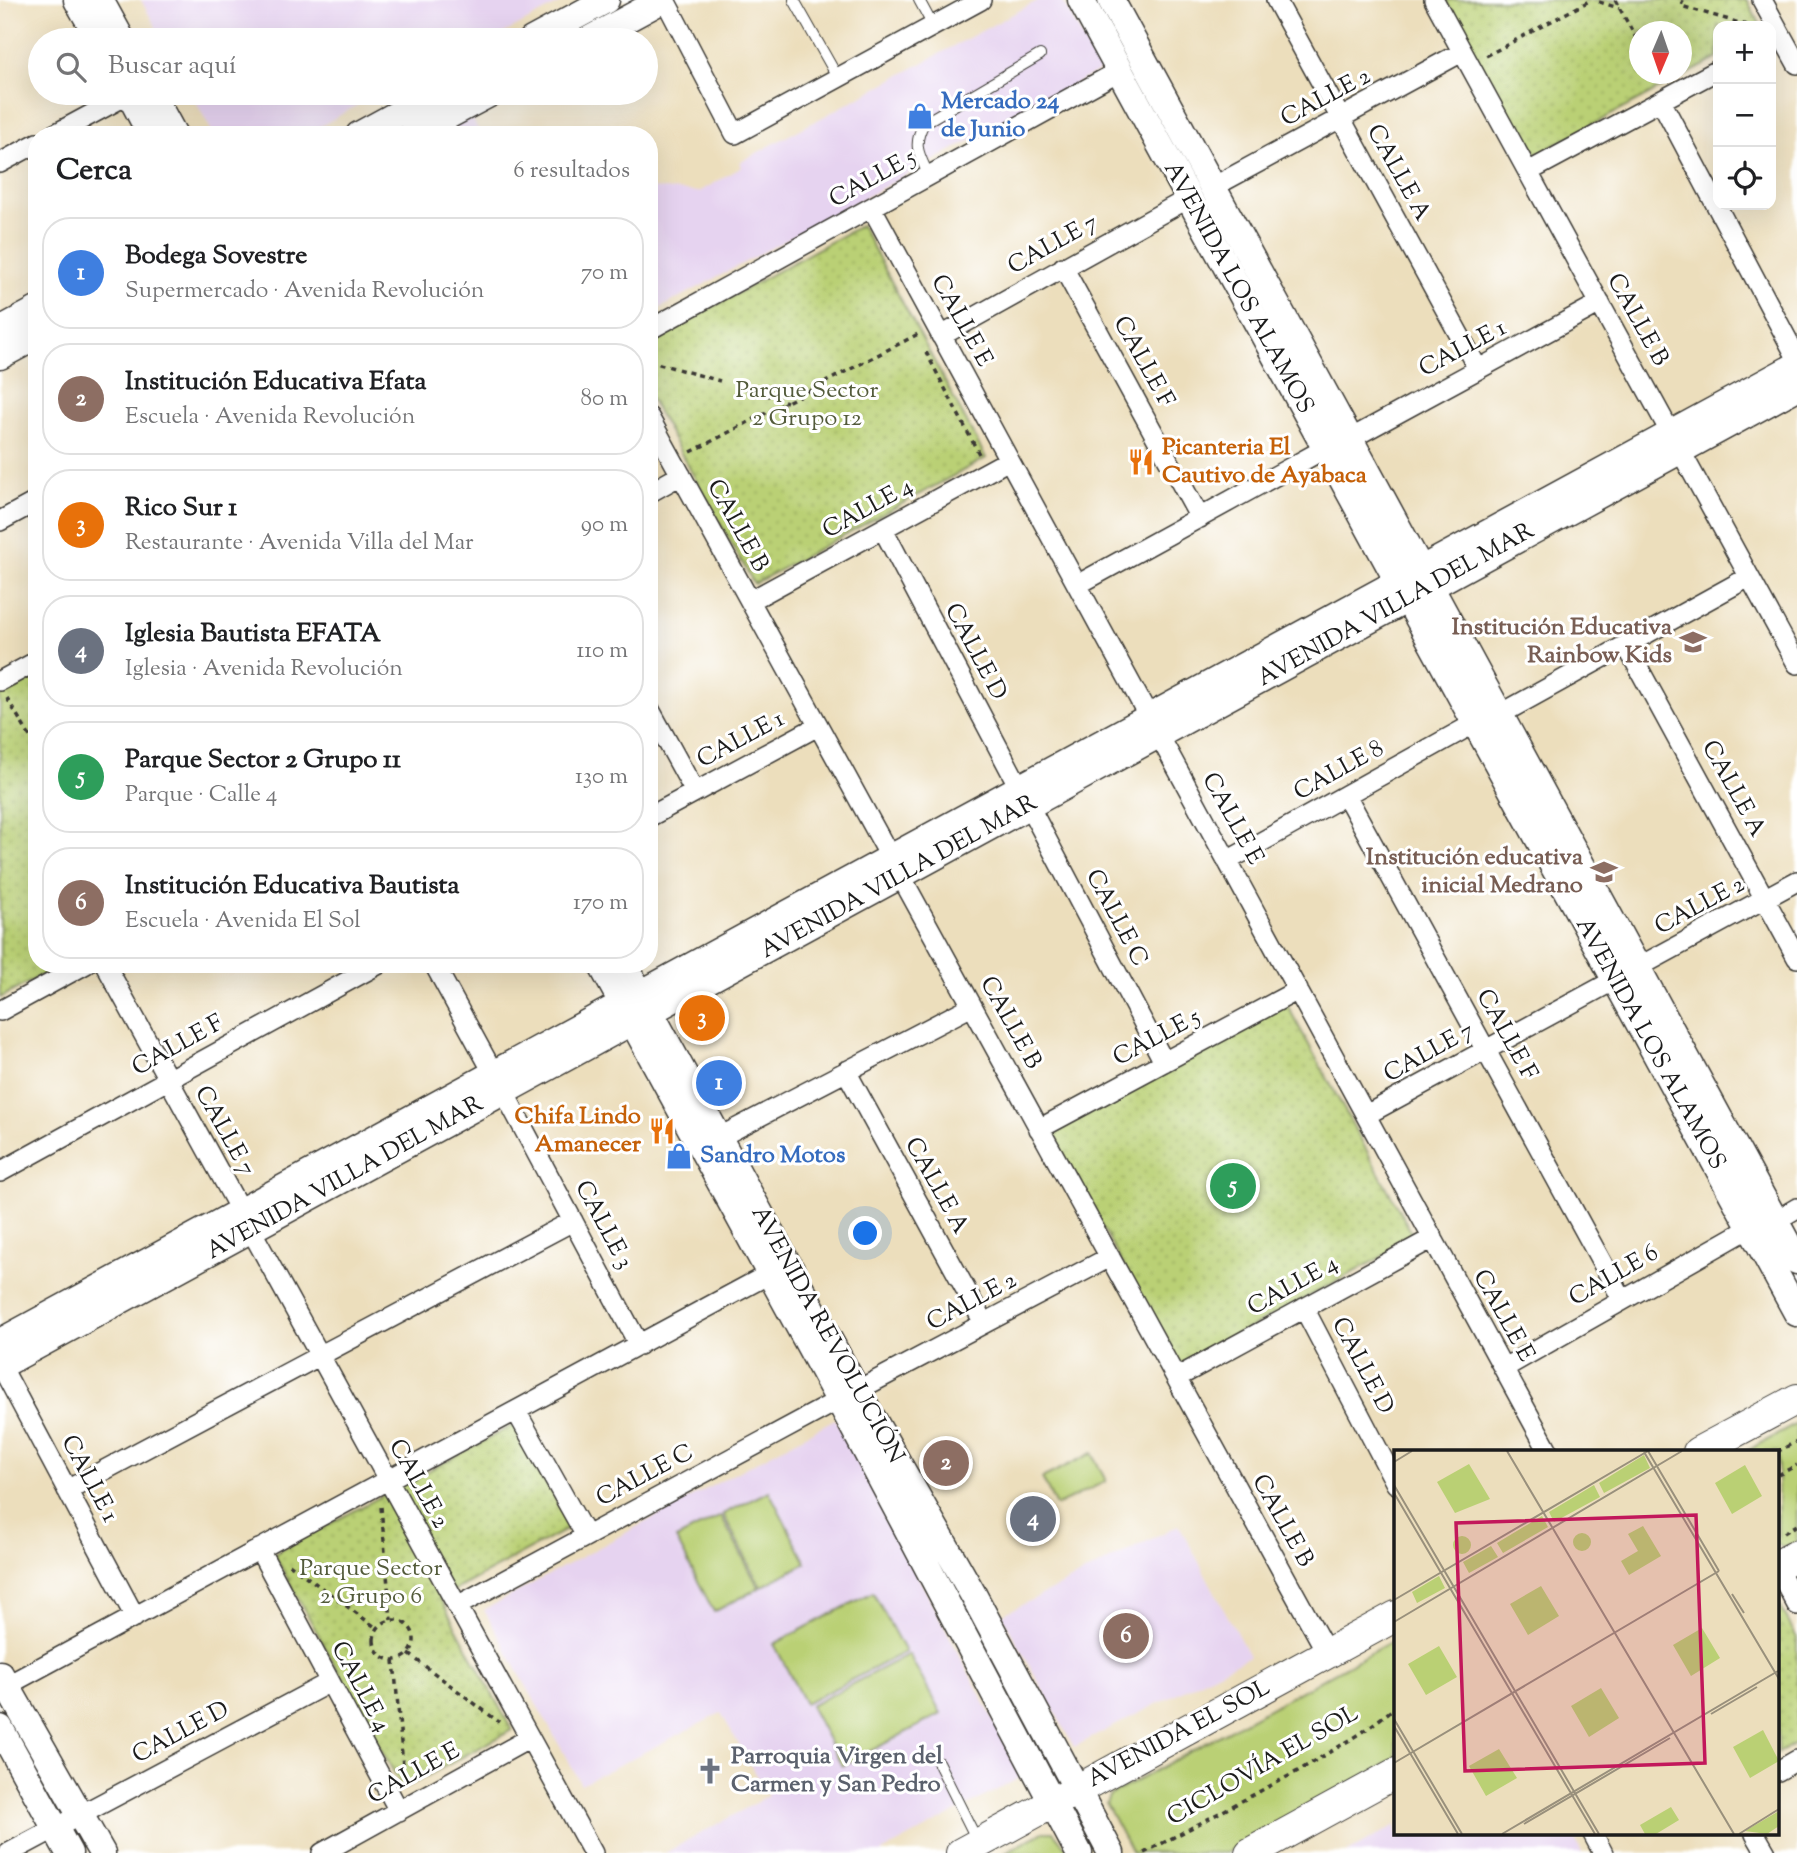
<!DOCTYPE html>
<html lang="es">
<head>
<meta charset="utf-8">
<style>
	body { margin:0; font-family:"Sorts Mill Goudy",serif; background:#f6f6f6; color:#202124 }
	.controls { position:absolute; right:21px; top:21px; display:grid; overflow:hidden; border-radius:14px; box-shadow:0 7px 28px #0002 }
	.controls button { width:63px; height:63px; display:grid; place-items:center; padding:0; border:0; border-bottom:2px solid #e0e0e0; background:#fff; color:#202124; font:35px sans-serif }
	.compass { position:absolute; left:1629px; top:21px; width:63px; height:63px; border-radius:50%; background:#fff; box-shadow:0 7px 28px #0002; rotate:182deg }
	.you { position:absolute; left:866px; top:1234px; width:24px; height:24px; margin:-18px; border:5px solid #fff; border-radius:50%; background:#1a73e8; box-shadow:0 0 0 10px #1a73e833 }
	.badge { display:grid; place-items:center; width:46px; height:46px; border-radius:50%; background:#c8321e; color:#fff; font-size:23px; font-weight:700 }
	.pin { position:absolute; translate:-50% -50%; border:4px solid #fff; box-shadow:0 2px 7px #0006 }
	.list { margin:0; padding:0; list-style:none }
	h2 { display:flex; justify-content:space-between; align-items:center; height:91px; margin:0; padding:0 28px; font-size:30px }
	h2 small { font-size:23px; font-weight:400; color:#757577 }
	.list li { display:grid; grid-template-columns:46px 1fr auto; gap:21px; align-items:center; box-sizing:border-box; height:112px; margin:0 14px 14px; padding:0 14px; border:2px solid #e0e0e0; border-radius:28px }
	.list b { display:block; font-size:26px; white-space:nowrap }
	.list p { margin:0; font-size:23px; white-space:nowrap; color:#757577 }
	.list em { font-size:23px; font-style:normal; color:#757577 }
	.icon { flex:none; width:38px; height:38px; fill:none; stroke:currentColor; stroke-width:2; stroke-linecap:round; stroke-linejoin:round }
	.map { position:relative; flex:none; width:1797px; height:1853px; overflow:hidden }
	.search { position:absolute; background:#fff; box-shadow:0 7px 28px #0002; left:28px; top:28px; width:630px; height:77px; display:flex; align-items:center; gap:18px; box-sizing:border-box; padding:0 24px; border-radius:38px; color:#757577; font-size:26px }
	.panel { position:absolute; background:#fff; box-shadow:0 7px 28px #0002; left:28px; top:126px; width:630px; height:847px; border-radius:28px }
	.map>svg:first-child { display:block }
	.built { fill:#e6d3f0 }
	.grass { fill:#bad074; stroke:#6b7648; stroke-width:2 }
	.park { fill:url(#park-dots); stroke:#6b7648; stroke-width:2; fill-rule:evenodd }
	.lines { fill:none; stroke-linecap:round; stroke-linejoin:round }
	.lane-casing { stroke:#3b3934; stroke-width:12 }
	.street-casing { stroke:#3b3934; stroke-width:22 }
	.secondary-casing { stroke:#3b3934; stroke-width:29 }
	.primary-casing { stroke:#3b3934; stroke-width:32 }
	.path { stroke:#3b3934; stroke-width:3.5; stroke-dasharray:5 5; stroke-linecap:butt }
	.lane { stroke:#fff; stroke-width:10 }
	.street { stroke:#fff; stroke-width:19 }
	.secondary { stroke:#fff; stroke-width:26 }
	.primary { stroke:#fff; stroke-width:30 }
	.labels { text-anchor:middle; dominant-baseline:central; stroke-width:6; stroke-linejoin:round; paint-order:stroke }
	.street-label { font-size:24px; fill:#1c1c1c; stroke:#fff }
	.shop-label { font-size:24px; font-weight:bold; fill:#366cbe; stroke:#fff; text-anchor:start }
	.park-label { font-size:24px; fill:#535b3b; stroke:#fff }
	.food-label { font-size:24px; font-weight:bold; fill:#c56008; stroke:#fff; text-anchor:start }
	.education-label { font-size:24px; font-weight:bold; fill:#785e54; stroke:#fff; text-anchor:end }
	.worship-label { font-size:24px; font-weight:bold; fill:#5b616d; stroke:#fff; text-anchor:start }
	.inset-road { fill:none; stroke:#99907c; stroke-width:2 }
	.view { fill:#c2185b; fill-opacity:0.15; stroke:#c2185b; stroke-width:3.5 }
	.inset-edge { fill:none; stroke:#1c1c1c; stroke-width:3.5 }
</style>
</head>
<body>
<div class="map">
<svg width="1797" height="1853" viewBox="0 0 1797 1853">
	<defs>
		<pattern id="park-dots" width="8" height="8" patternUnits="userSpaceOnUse" patternTransform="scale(1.75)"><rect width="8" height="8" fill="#bad074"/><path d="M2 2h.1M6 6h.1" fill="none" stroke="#9fb264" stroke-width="1.8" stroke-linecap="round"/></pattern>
	</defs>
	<rect width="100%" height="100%" fill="#fff"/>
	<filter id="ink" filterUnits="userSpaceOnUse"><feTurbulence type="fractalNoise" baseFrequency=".0143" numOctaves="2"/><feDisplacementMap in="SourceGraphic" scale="14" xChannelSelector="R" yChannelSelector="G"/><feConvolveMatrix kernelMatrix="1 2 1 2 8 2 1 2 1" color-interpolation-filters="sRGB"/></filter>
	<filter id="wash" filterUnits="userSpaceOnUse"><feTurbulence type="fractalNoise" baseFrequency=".00686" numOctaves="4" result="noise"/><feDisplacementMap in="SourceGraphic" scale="28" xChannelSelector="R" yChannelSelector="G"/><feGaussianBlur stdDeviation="1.57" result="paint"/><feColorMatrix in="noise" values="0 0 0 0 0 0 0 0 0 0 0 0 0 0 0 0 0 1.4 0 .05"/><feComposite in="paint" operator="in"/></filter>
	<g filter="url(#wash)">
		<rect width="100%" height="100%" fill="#ecdebc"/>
		<path class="built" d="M141 0H566L491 40H163Z
			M1039 0H1062L1101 70 649 314V188L699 192 742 167 740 162Z
			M191 93H395L382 100 377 94 305 135H214Z
			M471 116 481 135H436Z
			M835 1419 1023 1776 880 1853H665L768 1796 721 1713 581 1784 484 1610Z
			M1179 1525 1249 1656 1074 1747 1002 1615Z
			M1396 1825V1834H1572L1582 1853H1346Z"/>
		<path class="grass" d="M1797 1424V1543L1783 1547 1778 1544V1452H1745Z
			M1092 1453 1106 1481 1056 1506 1042 1478Z
			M769 1491 806 1563 761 1587 723 1514Z
			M721 1516 759 1588 714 1612 676 1539Z
			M873 1592 905 1652 805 1704 774 1644Z
			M1396 1639V1759L1226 1853H1132L1106 1804 1109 1796Z
			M909 1654 941 1714 842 1766 810 1706Z
			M1043 1832H1053L1071 1853H1005Z"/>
		<path class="park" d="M1445 0H1747L1761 26H1718V58L1532 157ZM1640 32H1682V74H1640Z
			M861 225 986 458 754 584 649 396V342Z
			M37 676V964H63L0 998V696Z
			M1286 1003 1415 1239 1179 1366 1050 1133Z
			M515 1424 571 1527 440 1598 512 1730 403 1789 274 1554Z
			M1778 1602 1797 1638V1743L1778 1753Z"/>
	</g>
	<g filter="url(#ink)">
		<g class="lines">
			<g class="lane-casing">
				<path id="lane" d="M794 0 838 78
					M919 0 933 26
					M929 176C919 154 912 146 924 123L1040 55
					M938 1762 977 1840"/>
			</g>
			<g class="street-casing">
				<path id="street" d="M665 0 735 134 981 0
					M1276 0 1478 369
					M1434 0 1797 664
					M1762 0 1797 64
					M1661 101 1797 358
					M53 135 129 94
					M0 163 37 143
					M1528 172 1718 70
					M1213 187 1462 52
					M872 208 1549 1452
					M1063 267 1200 518
					M649 330 1119 71
					M941 336 1189 198
					M649 417 1327 1653
					M1350 439 1600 303
					M649 493 681 475
					M0 521 37 501
					M883 529 1164 1062
					M1077 585 1326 448
					M750 601 1009 460
					M1626 645 1797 958
					M0 681 37 661
					M649 708 695 792
					M1499 715 1749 577
					M1346 795 1622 1299
					M649 817 818 726
					M1227 861 1475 723
					M105 964 593 1853
					M434 964 494 1074
					M0 1011 86 964
					M846 1071 984 1323
					M504 1092 639 1345
					M1366 1115 1797 881
					M1039 1129 1298 990
					M718 1138 972 1006
					M0 1172 379 964
					M1775 1221 1797 1208
					M1304 1308 1396 1484
					M0 1364 135 1617
					M1504 1368 1750 1228
					M1176 1378 1433 1238
					M516 1411 586 1536
					M67 1490 573 1221
					M259 1549 399 1811
					M1778 1569 1797 1605
					M457 1606 839 1400 1110 1257
					M6 1686 769 1274
					M1778 1771 1797 1760
					M1593 1834 1603 1853
					M1755 1834 1766 1853
					M9 1853 330 1682
					M322 1853 530 1738"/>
			</g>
			<g class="secondary-casing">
				<path id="secondary" d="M77 0 100 40
					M100 0 122 40
					M1081 0 1797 1313
					M1111 0 1797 1261
					M532 40 606 0
					M588 40 662 0
					M129 93 151 135
					M151 93 174 135
					M359 135 436 93
					M412 135 491 93
					M0 330 37 310
					M0 356 37 336
					M601 964 839 1400 1079 1853
					M624 964 857 1391 974 1596 1111 1853
					M0 1342 1797 365
					M0 1366 1797 387
					M0 1674 102 1853
					M0 1728 69 1853"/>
			</g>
			<g class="primary-casing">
				<path id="primary" d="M1698 1452 1797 1399
					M1778 1565 1797 1555
					M961 1853 1396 1616
					M1250 1853 1396 1773"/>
			</g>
			<path class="path" d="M1615 0 1640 45
				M1683 0 1681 6 1750 26
				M1599 2 1619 8
				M1486 56 1591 0
				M926 352 979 454
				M649 361 720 381
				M746 388 787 402
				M691 452 920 333
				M7 698 36 747
				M1777 1452 1797 1441
				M1778 1475 1797 1465
				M381 1507 391 1620
				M1784 1533 1797 1525
				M289 1564 378 1629
				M374 1640a20 20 0 1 1 40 0a20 20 0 1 1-40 0Z
				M409 1654 499 1722
				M394 1660 404 1778
				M1144 1853 1298 1771 1360 1734 1396 1707"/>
			<use href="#lane" class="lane"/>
			<use href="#street" class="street"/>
			<use href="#secondary" class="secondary"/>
			<use href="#primary" class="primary"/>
		</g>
	</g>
	<defs>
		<g id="shop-bare" transform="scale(2.1)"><path d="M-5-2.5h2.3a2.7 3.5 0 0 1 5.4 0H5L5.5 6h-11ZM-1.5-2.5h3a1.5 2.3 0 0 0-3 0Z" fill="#3f7fe0" stroke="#fff" stroke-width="2.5" paint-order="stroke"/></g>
		<g id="restaurant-bare" transform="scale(2.1)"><path d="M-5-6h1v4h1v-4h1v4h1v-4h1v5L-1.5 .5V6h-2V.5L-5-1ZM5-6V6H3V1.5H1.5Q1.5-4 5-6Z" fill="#e8710a" stroke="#fff" stroke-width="2.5" paint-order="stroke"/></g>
		<g id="school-bare" transform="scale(2.1)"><path d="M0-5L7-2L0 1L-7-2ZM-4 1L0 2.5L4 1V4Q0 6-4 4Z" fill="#8d6e63" stroke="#fff" stroke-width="2.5" paint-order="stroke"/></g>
		<g id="church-bare" transform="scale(2.1)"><path d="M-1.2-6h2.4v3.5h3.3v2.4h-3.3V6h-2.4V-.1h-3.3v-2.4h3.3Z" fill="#6b7280" stroke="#fff" stroke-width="2.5" paint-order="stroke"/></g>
	</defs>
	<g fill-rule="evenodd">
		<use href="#shop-bare" x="920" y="116"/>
		<use href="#restaurant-bare" x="1141" y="462"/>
		<use href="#school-bare" x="1693" y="642"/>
		<use href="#school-bare" x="1604" y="872"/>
		<use href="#restaurant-bare" x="662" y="1131"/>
		<use href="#shop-bare" x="679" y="1156"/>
		<use href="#church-bare" x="710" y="1771"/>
	</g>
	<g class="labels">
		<g class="street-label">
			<text transform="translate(1326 98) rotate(-28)">CALLE 2</text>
			<text transform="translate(1398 173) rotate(61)">CALLE A</text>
			<text transform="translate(873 179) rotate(-29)">CALLE 5</text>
			<text transform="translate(1053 245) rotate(-29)">CALLE 7</text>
			<text transform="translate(1238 288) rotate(61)">AVENIDA LOS ALAMOS</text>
			<text transform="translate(1637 320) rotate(61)">CALLE B</text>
			<text transform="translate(961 321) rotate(61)">CALLE E</text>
			<text transform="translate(1463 349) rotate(-28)">CALLE 1</text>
			<text transform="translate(1143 362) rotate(61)">CALLE F</text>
			<text transform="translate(868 509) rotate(-29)">CALLE 4</text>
			<text transform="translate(737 526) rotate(61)">CALLE B</text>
			<text transform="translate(1396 605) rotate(-29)">AVENIDA VILLA DEL MAR</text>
			<text transform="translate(975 652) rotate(62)">CALLE D</text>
			<text transform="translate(741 740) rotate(-28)">CALLE 1</text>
			<text transform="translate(1339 771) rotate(-29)">CALLE 8</text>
			<text transform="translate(1733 789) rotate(61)">CALLE A</text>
			<text transform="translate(1232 819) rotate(61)">CALLE E</text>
			<text transform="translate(899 877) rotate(-29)">AVENIDA VILLA DEL MAR</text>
			<text transform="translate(1700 906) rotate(-28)">CALLE 2</text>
			<text transform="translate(1116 918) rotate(62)">CALLE C</text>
			<text transform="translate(1010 1023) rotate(61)">CALLE B</text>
			<text transform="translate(1506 1035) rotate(61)">CALLE F</text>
			<text transform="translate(1157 1038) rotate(-28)">CALLE 5</text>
			<text transform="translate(1650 1044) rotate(61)">AVENIDA LOS ALAMOS</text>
			<text transform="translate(178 1046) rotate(-29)">CALLE F</text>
			<text transform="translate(1429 1053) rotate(-29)">CALLE 7</text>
			<text transform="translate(224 1131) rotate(61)">CALLE 7</text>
			<text transform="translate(345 1178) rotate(-29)">AVENIDA VILLA DEL MAR</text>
			<text transform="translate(936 1186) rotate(61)">CALLE A</text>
			<text transform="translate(603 1225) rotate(62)">CALLE 3</text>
			<text transform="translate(1614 1276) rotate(-30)">CALLE 6</text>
			<text transform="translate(1293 1286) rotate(-29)">CALLE 4</text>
			<text transform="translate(972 1302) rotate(-28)">CALLE 2</text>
			<text transform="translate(1503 1316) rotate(61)">CALLE E</text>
			<text transform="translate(827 1335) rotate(61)">AVENIDA REVOLUCIÓN</text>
			<text transform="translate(1362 1366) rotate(62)">CALLE D</text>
			<text transform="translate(645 1476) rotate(-28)">CALLE C</text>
			<text transform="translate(89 1479) rotate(62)">CALLE 1</text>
			<text transform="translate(418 1484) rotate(61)">CALLE 2</text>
			<text transform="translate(1282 1521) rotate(61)">CALLE B</text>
			<text transform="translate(360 1687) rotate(62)">CALLE 4</text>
			<text transform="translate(181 1733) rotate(-28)">CALLE D</text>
			<text transform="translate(1179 1734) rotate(-28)">AVENIDA EL SOL</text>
			<text transform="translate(1263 1766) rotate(-30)">CICLOVÍA EL SOL</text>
			<text transform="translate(414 1774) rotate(-29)">CALLE E</text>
		</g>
		<g class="shop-label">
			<text x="941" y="102">Mercado 24<tspan x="941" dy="28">de Junio</tspan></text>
			<text x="700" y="1156">Sandro Motos</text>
		</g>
		<g class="park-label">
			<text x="807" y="391">Parque Sector<tspan x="807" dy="28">2 Grupo 12</tspan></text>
			<text x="371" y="1569">Parque Sector<tspan x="371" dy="28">2 Grupo 6</tspan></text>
		</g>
		<g class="food-label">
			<text x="1162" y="448">Picanteria El<tspan x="1162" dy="28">Cautivo de Ayabaca</tspan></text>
			<text x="641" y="1117" text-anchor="end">Chifa Lindo<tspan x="641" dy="28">Amanecer</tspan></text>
		</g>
		<g class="education-label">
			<text x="1672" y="628">Institución Educativa<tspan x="1672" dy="28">Rainbow Kids</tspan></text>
			<text x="1583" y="858">Institución educativa<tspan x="1583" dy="28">inicial Medrano</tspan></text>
		</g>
		<g class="worship-label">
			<text x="731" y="1757">Parroquia Virgen del<tspan x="731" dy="28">Carmen y San Pedro</tspan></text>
		</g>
	</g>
	<g transform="translate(1394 1450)">
		<rect width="385" height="385" fill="#ecdebc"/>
		<path d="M250 5 256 18 210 43 205 33ZM200 35 206 47 160 72 155 62ZM148 66 154 77 109 103 103 93ZM179 92a9 9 0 1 1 18 0a9 9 0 1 1-18 0ZM97 96 104 107 75 123 69 112ZM45 126 51 138 23 153 18 142Z" fill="#bad074"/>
		<path d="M75 14 96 49 61 63 43 32ZM351 15 368 46 338 64 321 33ZM249 76 267 106 235 125 227 111 244 101 234 84ZM59 95a9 9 0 1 1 18 0a9 9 0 1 1-18 0ZM147 136 165 166 134 185 116 154ZM308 178 326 208 297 226 279 195ZM45 196 63 227 32 245 14 214ZM207 238 225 268 195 287 177 256ZM369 280 385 311 356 328 339 297ZM105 299 123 328 92 346 75 316ZM277 357 285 370 262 384H251L246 375ZM385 361V376L373 384 351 381Z" fill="#bad074"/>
		<path class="inset-road" d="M113 1 340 384M254 1 325 121M250 2 385 229M0 12 18 1M0 35 205 384M0 43 201 384M338 144 350 163M0 150 254 1M0 172 288 1M317 264 363 237M0 269 68 384M0 276 64 384M0 313 325 121M130 374 276 288M108 384 384 221M345 384 385 359"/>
		<path class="view" d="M302 65 311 313 71 321 62 73Z"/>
		<rect width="385" height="385" class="inset-edge"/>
	</g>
</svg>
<div class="controls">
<button>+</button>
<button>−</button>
<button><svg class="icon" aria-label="locate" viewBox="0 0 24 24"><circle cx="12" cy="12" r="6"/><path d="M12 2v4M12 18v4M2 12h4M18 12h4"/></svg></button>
</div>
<svg class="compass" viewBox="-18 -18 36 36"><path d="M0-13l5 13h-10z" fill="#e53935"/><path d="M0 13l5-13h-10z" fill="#757577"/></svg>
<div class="you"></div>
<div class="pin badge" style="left:719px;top:1083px;background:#3f7fe0">1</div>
<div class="pin badge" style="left:946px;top:1463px;background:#8d6e63">2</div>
<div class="pin badge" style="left:702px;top:1018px;background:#e8710a">3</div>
<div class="pin badge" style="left:1033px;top:1519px;background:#6b7280">4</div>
<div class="pin badge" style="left:1233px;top:1186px;background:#2e9e5b">5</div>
<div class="pin badge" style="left:1126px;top:1636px;background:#8d6e63">6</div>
<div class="search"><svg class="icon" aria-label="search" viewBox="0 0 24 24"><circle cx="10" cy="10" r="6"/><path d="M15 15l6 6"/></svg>Buscar aquí</div>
<section class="panel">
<h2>Cerca<small>6 resultados</small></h2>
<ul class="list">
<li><span class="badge" style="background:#3f7fe0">1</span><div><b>Bodega Sovestre</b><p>Supermercado · Avenida Revolución</p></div><em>70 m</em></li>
<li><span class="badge" style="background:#8d6e63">2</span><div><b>Institución Educativa Efata</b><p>Escuela · Avenida Revolución</p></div><em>80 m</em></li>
<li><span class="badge" style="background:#e8710a">3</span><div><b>Rico Sur 1</b><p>Restaurante · Avenida Villa del Mar</p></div><em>90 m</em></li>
<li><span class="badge" style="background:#6b7280">4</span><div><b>Iglesia Bautista EFATA</b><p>Iglesia · Avenida Revolución</p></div><em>110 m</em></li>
<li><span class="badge" style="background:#2e9e5b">5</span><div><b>Parque Sector 2 Grupo 11</b><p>Parque · Calle 4</p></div><em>130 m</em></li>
<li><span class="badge" style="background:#8d6e63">6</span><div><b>Institución Educativa Bautista</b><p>Escuela · Avenida El Sol</p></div><em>170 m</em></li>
</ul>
</section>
</div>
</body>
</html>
